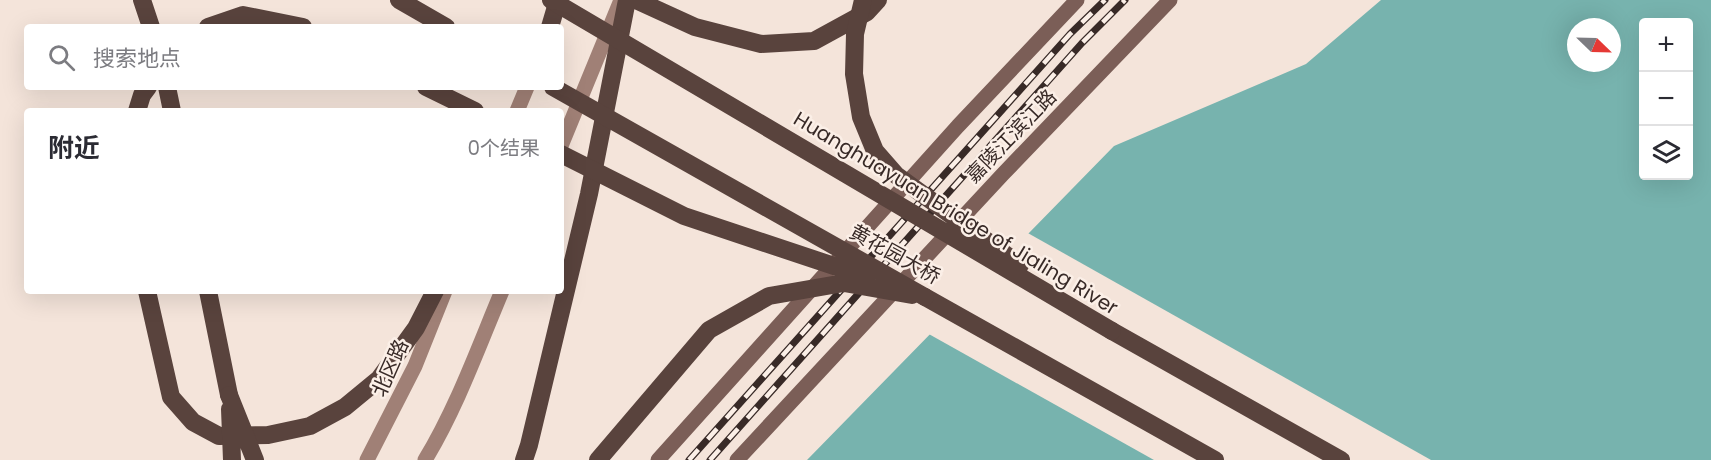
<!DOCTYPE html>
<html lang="zh">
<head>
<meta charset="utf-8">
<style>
	body { margin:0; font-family:Poppins,"Noto Sans SC",sans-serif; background:#f7f7f7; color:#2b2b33 }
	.controls { position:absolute; right:18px; top:18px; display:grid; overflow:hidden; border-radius:6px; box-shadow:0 6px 24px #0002 }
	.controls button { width:54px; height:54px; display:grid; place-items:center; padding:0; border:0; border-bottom:2px solid #e1e1e2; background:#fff; color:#2b2b33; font:30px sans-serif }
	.compass { position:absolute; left:1567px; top:18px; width:54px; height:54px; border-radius:50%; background:#fff; box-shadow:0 6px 24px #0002; rotate:113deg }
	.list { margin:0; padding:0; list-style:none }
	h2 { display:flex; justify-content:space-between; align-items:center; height:78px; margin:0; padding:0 24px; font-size:26px }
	h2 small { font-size:20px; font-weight:400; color:#7c7c81 }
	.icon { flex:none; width:33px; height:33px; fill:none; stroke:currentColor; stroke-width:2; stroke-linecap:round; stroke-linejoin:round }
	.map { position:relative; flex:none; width:1711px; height:460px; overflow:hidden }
	.search { position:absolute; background:#fff; box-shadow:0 6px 24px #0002; left:24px; top:24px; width:540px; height:66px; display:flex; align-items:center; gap:15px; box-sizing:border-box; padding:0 21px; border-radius:6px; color:#7c7c81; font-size:22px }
	.panel { position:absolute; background:#fff; box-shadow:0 6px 24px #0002; left:24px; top:108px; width:540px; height:186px; border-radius:6px }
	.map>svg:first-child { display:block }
	.water { fill:#77b3ae; fill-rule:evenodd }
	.pier { fill:#f4e4da }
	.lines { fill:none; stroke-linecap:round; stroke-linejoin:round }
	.secondary { stroke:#a08076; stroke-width:15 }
	.primary { stroke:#7b5e57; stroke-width:15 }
	.highway { stroke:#59433d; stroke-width:18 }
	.rail-casing { stroke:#382a27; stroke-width:7 }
	.rail { stroke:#fbefe7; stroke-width:4.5; stroke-dasharray:14; stroke-linecap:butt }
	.highway-bridge { stroke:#59433d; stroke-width:18 }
	.labels { text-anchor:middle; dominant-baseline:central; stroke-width:5; stroke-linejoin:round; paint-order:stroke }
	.street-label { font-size:20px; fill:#382a27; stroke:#fbefe7 }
</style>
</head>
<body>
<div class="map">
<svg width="1711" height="460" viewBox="0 0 1711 460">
	<rect width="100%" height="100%" fill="#f4e4da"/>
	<path class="water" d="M1381 0H1711V460H807L1114 146 1306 64ZM1644 22H1688V176H1644ZM1576 27H1612V63H1576Z"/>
	<path class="pier" d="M1026 232 1431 460H1154L927 333Z"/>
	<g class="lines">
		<path class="secondary" d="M517 111 527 87
			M561 146 621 0
			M367 460 415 366 445 291
			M425 460C457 407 478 348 502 291"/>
		<path class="primary" d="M658 460 958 126 1077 0
			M737 460 1003 174 1170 0"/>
		<path class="highway" d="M142 0 151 27
			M399 0 446 27
			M636 0 695 27 761 44 814 41 867 12 878 0
			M208 27 243 15 303 27
			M550 27 558 0
			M167 87 172 111
			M426 87 475 111
			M137 111 142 95 148 87
			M147 291 171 397 193 422 219 436 268 435 310 426 345 407 379 379 416 328 435 291
			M208 291 229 395
			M925 297 1215 460
			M1112 331 1341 460
			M524 460 529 445 589 194 627 0"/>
		<g class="rail-casing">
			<path id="rail" d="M689 460 1070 34 1105 0
				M710 460 1082 43 1125 0"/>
		</g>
		<use href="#rail" class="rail"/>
		<path class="highway-bridge" d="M551 0 1112 331
			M863 0 855 34 854 74 861 117 875 151 896 175 1020 265
			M553 87 925 297
			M561 154 684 216 867 277
			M229 395 255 460
			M230 409 232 460
			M598 460 709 330 769 296 844 283 912 295"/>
	</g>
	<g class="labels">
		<g class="street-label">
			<text transform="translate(1011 136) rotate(-46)">嘉陵江滨江路</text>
			<text transform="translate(956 213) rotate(31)">Huanghuayuan Bridge of Jialing River</text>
			<text transform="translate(895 254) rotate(29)">黄花园大桥</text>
			<text transform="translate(390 368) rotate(-66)">北区路</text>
		</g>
	</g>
</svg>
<div class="controls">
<button>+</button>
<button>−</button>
<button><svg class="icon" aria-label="layers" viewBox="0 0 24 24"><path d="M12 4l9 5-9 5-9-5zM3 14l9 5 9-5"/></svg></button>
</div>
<svg class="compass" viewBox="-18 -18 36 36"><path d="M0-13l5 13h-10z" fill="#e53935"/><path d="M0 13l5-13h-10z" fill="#7c7c81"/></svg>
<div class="search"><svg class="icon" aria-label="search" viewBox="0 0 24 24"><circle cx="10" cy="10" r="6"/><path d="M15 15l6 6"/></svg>搜索地点</div>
<section class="panel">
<h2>附近<small>0个结果</small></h2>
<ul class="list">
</ul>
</section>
</div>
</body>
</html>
